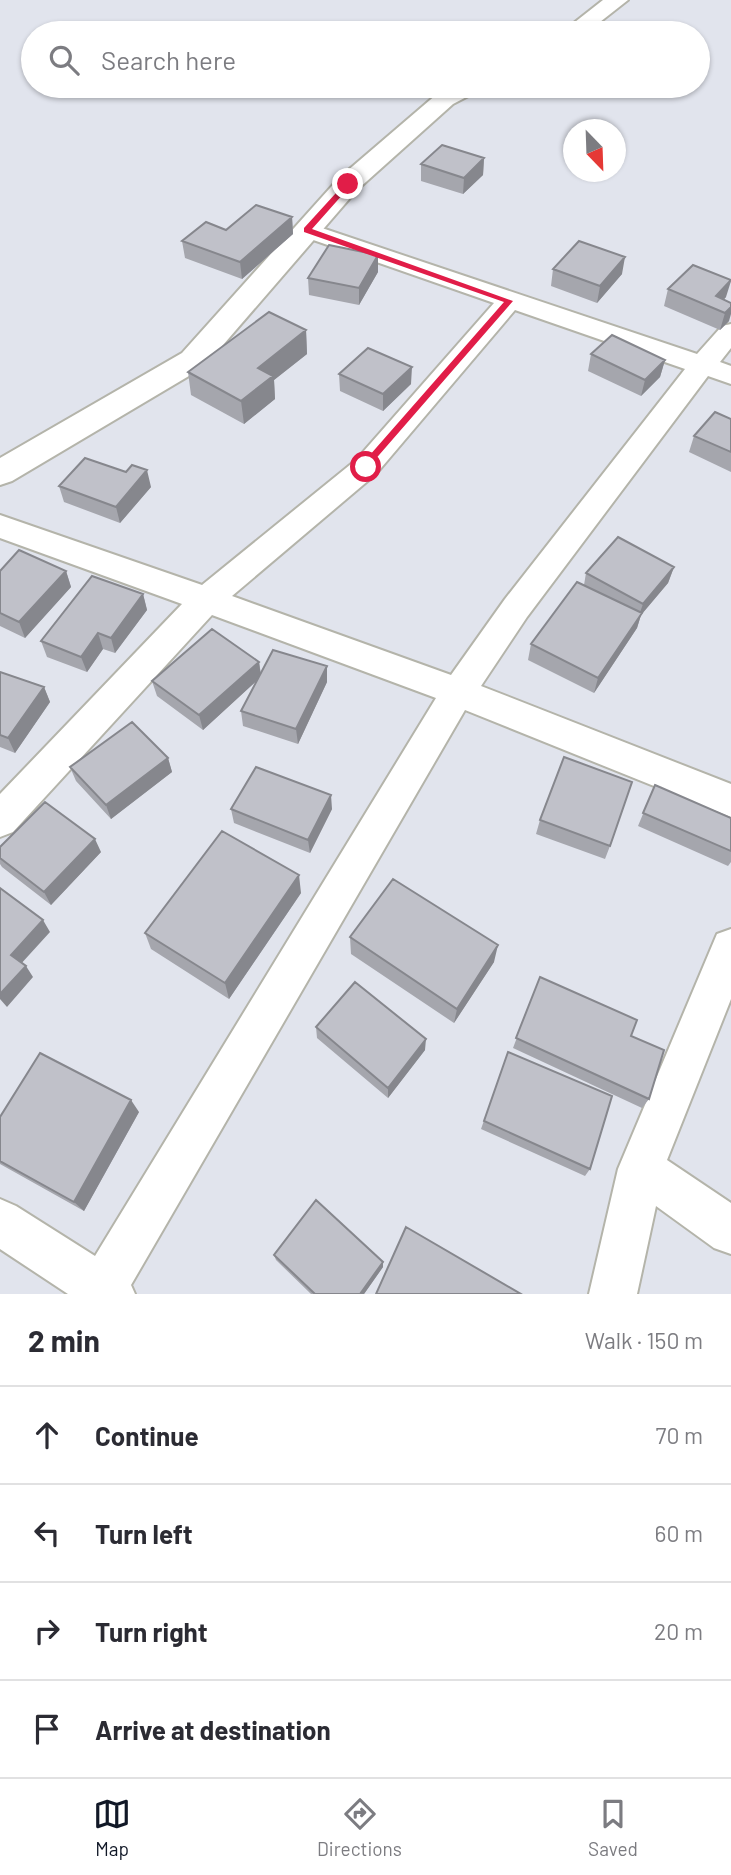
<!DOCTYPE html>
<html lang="en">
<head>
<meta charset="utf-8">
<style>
	body { margin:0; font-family:Barlow,sans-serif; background:#f7f7f7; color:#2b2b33 }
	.compass { position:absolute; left:563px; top:119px; width:63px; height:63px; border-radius:50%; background:#fff; box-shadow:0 2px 5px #0004; rotate:157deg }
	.stop { position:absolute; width:21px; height:21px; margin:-16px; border:5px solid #e11d48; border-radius:50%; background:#fff }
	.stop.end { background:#e11d48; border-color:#fff; box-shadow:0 2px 7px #0008 }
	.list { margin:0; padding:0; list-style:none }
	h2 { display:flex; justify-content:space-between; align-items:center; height:91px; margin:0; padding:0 28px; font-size:30px }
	h2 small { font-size:23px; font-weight:400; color:#7c7c81 }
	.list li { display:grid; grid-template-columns:46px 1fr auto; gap:21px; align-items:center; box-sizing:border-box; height:98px; padding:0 28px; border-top:2px solid #e1e1e2 }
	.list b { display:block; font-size:26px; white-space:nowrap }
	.list em { font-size:23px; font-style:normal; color:#7c7c81 }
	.icon { flex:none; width:38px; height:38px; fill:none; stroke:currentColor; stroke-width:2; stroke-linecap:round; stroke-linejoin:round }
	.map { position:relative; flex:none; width:731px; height:1294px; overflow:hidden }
	.search { position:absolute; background:#fff; box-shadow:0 2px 5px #0004; left:21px; right:21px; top:21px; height:77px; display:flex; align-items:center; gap:18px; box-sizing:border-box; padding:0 24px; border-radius:38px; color:#7c7c81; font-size:26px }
	.sheet { height:483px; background:#fff }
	nav { display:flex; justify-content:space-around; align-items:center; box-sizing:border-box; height:98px; border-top:2px solid #e1e1e2; background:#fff; font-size:19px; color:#7c7c81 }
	nav a { display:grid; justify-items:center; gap:4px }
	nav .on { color:#111827 }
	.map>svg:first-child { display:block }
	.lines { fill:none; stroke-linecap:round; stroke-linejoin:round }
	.minor-casing { stroke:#b4b4aa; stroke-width:4 }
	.tertiary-casing { stroke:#b4b4aa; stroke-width:4 }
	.minor { fill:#fff; fill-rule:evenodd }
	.tertiary { fill:#fff; fill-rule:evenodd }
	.wall { fill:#a5a6ad }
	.shaded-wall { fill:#86878d }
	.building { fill:#c0c1c9; stroke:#86878d; stroke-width:2 }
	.route { fill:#e11d48 }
</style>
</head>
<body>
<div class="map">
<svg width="731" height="1294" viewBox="0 0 731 1294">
	<rect width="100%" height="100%" fill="#e1e4ed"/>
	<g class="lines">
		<g class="minor-casing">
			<path id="minor" d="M307 223 697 354 722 326 731 324V348L720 362 731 366V384L708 376 527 617 481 686 731 784V817L465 710 131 1285 135 1294H68L0 1249V1199L16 1206 95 1256 436 698 212 615 13 832 0 837V794L182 604 0 538V515L202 585 356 460 494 303 299 235 295 230 299 225ZM515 310 685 369 505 599 451 675 232 596 376 474Z
				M731 929V999L667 1160 731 1203V1254L714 1248 656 1206 637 1294H589L618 1169 717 934Z"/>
		</g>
		<g class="tertiary-casing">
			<path id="tertiary" d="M603 0H628L586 33H561Z
				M452 86H482L478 91 453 104 357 190 204 367 12 481 0 485V458L182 353 339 178 437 94Z"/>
		</g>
		<use href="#minor" class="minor"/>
		<use href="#tertiary" class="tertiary"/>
	</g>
	<path class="wall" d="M484 158 483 175 463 194 421 181V164Z
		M292 217 293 234 242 279 185 258 182 241 226 230Z
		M378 255V272L359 305 309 295 308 278Z
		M553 269 622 274 597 303 551 286Z
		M668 289 726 297 724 299 729 321 720 330 664 306Z
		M306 330 307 354 274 380 275 399 244 424 191 395 188 372Z
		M591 354 665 360 660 377 641 396 588 371Z
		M339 374 411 384 383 411 340 391Z
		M731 419V472L689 452 694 436Z
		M59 486 151 487 120 523 64 502Z
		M674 567 668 583 641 615 637 628 594 693 528 660 531 644 584 585 586 573Z
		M0 571H66L71 587 25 638 0 626Z
		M143 594 147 610 115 653 103 649 87 672 47 657 41 641Z
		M259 662 261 674 327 682 298 744 243 726 241 711 257 680 203 730 157 696 152 681Z
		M0 672 44 687 50 702 15 753 0 747Z
		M168 758 172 772 111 819 76 781 70 767Z
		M655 785 731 818V862L728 866 638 826Z
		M231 809H332L310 853 234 823Z
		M540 820 610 846 605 859 536 834Z
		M0 847 101 852 51 905 2 867 0 864Z
		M301 893 229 999 151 949 145 933Z
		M350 937 494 962 454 1023 351 954Z
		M540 977 631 1036 649 1099 642 1108 513 1048Z
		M316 1027 425 1050 388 1098 317 1038Z
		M508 1052 590 1169 585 1176 481 1129Z
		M139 1112 84 1211 0 1164V1117Z
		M274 1255 383 1267 364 1294H311L276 1260Z"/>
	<path class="shaded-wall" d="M484 158 483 175 463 194 464 178Z
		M292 217 293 234 242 279 240 262Z
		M378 255V272L359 305V288Z
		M625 257 622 274 597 303 600 286Z
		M731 281 726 297 715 309 716 296Z
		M731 307V314L729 321 720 330 725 313Z
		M306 330 307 354 274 380 275 399 244 424 241 401 258 368Z
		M665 360 660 377 641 396 645 380Z
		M412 367 411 384 383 411V394Z
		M147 470 151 487 120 523 116 507Z
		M674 567 668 583 641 615 637 628 594 693 598 678 638 618 643 604Z
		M66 571 71 587 25 638 19 622Z
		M143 594 147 610 115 653 111 638Z
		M98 633 103 649 87 672 81 657Z
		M259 662 261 677 203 730 199 715Z
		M327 666V682L298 744 296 729Z
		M44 687 50 702 15 753 8 738Z
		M168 758 172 772 111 819 106 805Z
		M331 795 332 809 310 853 308 840Z
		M95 839 101 852 51 905 44 892Z
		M299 875 301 893 229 999 225 983Z
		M43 920 50 932 19 966 11 955Z
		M498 945 494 962 454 1023 457 1009Z
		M26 966 33 977 7 1007 0 999V994Z
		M426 1039 425 1050 388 1098V1088Z
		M131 1100 139 1112 84 1211 74 1202Z
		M383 1262V1267L364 1294H360Z"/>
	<path class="building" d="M442 145 484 158 464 178 421 164Z
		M256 205 292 217 240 262 182 241 206 222 226 230Z
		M579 241 625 257 600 286 553 269Z
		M329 245 378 255 359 288 308 278Z
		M693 265 731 280 716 296 731 303V307L725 313 668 289Z
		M269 312 306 330 258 368 273 376 241 401 188 372Z
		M612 335 665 360 645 380 591 354Z
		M368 348 412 367 383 394 339 374Z
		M715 412 731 419V452L694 436Z
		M85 458 126 472 132 465 147 470 116 507 59 486Z
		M618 537 674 567 643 604 586 573Z
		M19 550 66 571 19 622 0 613V571Z
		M92 576 143 594 111 638 98 633 81 657 41 641Z
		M577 582 642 613 598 678 531 644Z
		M212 629 259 662 199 715 152 681Z
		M273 650 327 666 296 729 241 711Z
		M0 672 44 687 8 738 0 735Z
		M132 722 168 758 106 805 70 767Z
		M564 757 632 782 610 846 540 820Z
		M256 767 331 795 308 840 231 809Z
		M655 785 731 818V851L643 813Z
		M45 802 95 839 44 892 0 858V847Z
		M222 831 299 875 225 983 145 933Z
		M393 879 498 945 457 1009 350 937Z
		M0 888 43 920 11 955 26 966 0 994Z
		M540 977 637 1020 631 1036 664 1050 649 1099 516 1038Z
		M355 982 426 1039 388 1088 316 1027Z
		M508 1052 612 1096 590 1169 484 1121Z
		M40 1053 131 1100 74 1202 0 1161V1117Z
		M316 1200 383 1262 360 1294H315L274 1255Z
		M406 1227 521 1294H376Z"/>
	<path class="route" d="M346 182 352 184 312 229 513 301 366 470 361 467 362 464 504 302 304 232V228Z"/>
</svg>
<svg class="compass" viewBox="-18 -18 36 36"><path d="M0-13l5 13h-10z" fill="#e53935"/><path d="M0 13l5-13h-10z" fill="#7c7c81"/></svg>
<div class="stop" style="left:366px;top:467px"></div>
<div class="stop end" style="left:348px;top:184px"></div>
<div class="search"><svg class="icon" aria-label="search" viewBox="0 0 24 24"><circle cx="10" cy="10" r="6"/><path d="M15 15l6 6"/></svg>Search here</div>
</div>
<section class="sheet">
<h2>2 min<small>Walk · 150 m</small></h2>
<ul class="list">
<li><svg class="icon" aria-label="ahead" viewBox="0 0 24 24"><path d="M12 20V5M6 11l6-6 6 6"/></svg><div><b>Continue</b></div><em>70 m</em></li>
<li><svg class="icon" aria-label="left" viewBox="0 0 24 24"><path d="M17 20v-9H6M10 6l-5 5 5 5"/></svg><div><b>Turn left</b></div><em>60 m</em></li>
<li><svg class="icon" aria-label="right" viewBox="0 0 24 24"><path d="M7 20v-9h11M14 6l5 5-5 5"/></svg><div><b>Turn right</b></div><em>20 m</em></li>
<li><svg class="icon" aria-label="arrive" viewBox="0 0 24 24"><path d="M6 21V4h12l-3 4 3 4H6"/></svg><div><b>Arrive at destination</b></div></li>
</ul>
</section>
<nav>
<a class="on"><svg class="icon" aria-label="map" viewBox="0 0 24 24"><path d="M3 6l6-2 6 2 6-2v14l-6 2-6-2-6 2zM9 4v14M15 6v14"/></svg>Map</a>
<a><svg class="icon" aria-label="directions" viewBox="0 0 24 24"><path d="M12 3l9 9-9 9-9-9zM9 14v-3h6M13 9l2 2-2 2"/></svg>Directions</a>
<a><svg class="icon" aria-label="saved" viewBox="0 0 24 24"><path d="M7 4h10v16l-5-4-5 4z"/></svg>Saved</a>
</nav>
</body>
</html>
